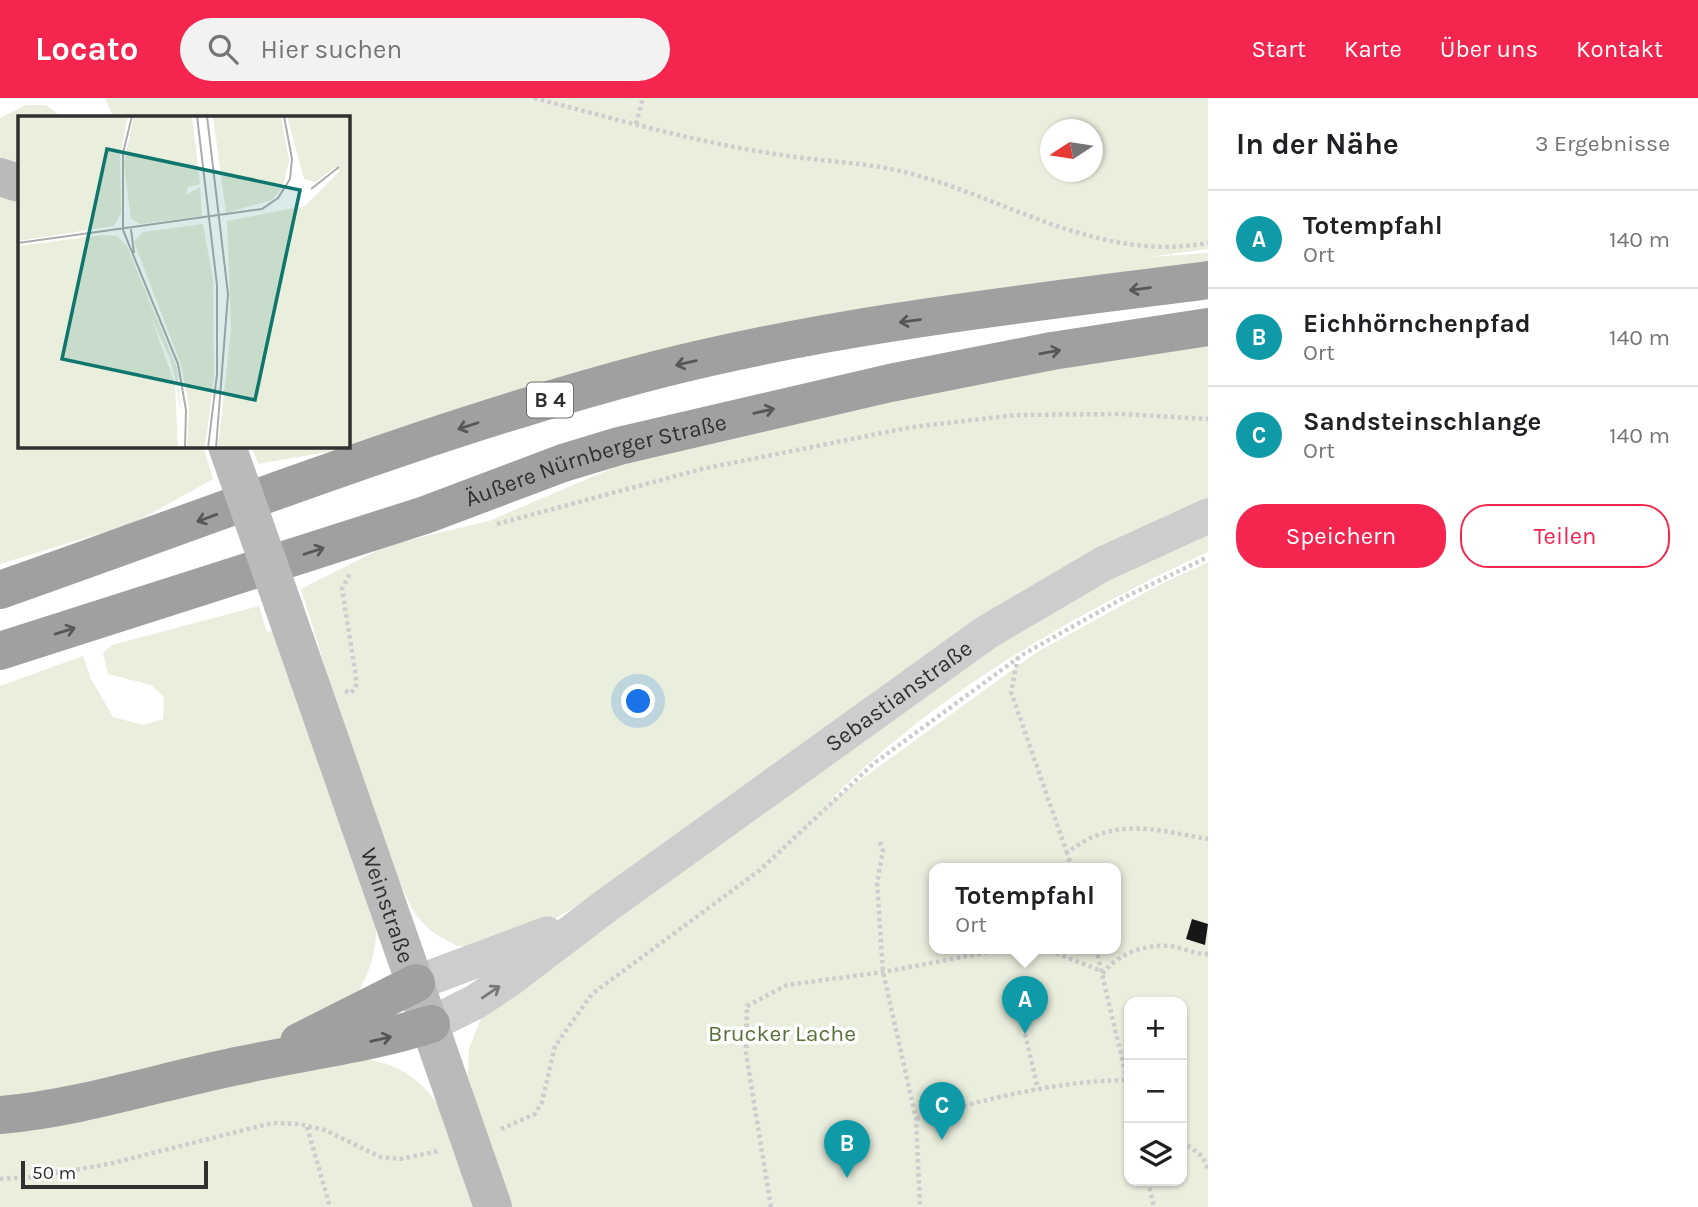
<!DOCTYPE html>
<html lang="de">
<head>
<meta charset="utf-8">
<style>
	body { margin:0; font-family:Karla,sans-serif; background:#f2f2f2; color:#202124 }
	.controls { position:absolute; right:21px; bottom:21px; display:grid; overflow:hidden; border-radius:14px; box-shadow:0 2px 5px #0004 }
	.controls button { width:63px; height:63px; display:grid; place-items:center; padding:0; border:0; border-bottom:2px solid #e0e0e0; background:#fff; color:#202124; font:35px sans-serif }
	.compass { position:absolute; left:1040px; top:21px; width:63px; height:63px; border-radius:50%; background:#fff; box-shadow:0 2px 5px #0004; rotate:258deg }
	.scale { position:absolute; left:21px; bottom:18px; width:187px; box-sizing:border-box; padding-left:7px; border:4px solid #303030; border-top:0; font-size:19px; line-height:24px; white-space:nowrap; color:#303030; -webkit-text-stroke:5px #fff; paint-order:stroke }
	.you { position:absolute; left:639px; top:604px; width:24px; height:24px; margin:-18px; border:5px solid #fff; border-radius:50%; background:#1a73e8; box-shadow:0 0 0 10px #1a73e833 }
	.badge { display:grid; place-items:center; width:46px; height:46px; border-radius:50%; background:#f4264f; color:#fff; font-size:23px; font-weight:700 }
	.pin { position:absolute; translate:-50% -58px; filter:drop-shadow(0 2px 4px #0008) }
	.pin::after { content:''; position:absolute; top:37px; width:24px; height:21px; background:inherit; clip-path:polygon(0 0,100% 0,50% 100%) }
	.popup { position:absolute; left:929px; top:765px; width:192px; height:91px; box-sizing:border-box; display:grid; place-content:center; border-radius:14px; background:#fff; filter:drop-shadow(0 2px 5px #0005); font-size:23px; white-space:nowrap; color:#757577 }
	.popup b { font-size:26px; color:#202124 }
	.popup::after { content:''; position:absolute; left:50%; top:100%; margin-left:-14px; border:14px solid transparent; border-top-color:#fff }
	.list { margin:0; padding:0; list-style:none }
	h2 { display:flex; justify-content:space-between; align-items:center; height:91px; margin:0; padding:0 28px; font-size:30px }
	h2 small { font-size:23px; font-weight:400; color:#757577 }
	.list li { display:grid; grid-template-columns:46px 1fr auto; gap:21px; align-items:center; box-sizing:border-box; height:98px; padding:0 28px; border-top:2px solid #e0e0e0 }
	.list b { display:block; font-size:26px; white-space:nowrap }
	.list p { margin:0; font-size:23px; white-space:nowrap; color:#757577 }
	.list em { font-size:23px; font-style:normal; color:#757577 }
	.actions { display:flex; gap:14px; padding:21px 28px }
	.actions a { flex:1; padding:16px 0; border:2px solid #f4264f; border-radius:28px; text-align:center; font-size:24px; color:#f4264f }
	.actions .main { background:#f4264f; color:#fff }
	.icon { flex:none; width:38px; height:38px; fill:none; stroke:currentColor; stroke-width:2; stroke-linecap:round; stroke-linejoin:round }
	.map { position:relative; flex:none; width:1208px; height:1109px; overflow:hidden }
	header { display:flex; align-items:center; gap:42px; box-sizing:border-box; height:98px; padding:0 35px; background:#f4264f; color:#fff }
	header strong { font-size:33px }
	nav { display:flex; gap:38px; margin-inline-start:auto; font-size:24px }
	.search { width:490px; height:63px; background:#f2f2f2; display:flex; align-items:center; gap:18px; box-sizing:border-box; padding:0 24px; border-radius:38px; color:#757577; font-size:26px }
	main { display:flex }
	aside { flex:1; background:#fff }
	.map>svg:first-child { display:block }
	.green { fill:#e9eedd; fill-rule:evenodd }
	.building { fill:#171717 }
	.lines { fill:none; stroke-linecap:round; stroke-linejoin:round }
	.path { stroke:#cdcdcd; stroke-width:4.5; stroke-dasharray:3.5 3.5; stroke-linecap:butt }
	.tertiary { stroke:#cdcdcd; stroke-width:35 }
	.secondary { stroke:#bababa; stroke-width:38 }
	.trunk { stroke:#a0a0a0; stroke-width:38 }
	.secondary-bridge { stroke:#bababa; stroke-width:38 }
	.oneway { stroke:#575757 }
	.oneway2 { stroke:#777 }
	.labels { text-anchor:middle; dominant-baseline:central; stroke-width:7; stroke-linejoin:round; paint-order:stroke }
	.shield { fill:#fff; stroke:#6e6e6e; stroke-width:2 }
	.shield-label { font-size:21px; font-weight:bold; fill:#303030 }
	.street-label { font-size:23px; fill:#303030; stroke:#fff }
	.park-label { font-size:23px; fill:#5a7039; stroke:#fff }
	.inset-road { fill:none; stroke:#acacac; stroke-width:2 }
	.view { fill:#0f766e; fill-opacity:0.15; stroke:#0f766e; stroke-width:3.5 }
	.inset-edge { fill:none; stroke:#303030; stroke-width:3.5 }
</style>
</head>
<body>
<header>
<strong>Locato</strong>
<div class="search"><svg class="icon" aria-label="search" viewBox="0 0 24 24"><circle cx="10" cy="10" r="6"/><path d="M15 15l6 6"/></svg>Hier suchen</div>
<nav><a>Start</a><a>Karte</a><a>Über uns</a><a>Kontakt</a></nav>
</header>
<main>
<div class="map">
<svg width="1208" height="1109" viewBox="0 0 1208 1109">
	<rect width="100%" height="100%" fill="#fff"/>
	<path class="green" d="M105 0H1208V151L1148 159 1208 155V168L363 348 258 366 251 348H348V19H113ZM1050 32H1092V74H1050Z
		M26 7H46L62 19H19V69L0 64V20Z
		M0 97 19 105V348H203L213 381 134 425 0 466Z
		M1208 245V405L626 779 539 830 482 849 457 848 432 834 415 816 379 744 301 491 388 447 489 423 627 364 952 289Z
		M1208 433V454C1074 516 928 599 826 707L1037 554 1159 487 1208 464V1109H506L468 977 469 950 482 918 845 652 1049 512ZM934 770H1116V850H934ZM1129 904H1182V1083H1129Z
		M259 508 267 534 276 531 376 824C377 851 371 872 357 896L295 937 0 1004V588L83 558 91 581 113 619 143 627 163 621 164 599 151 587 108 576 103 555 112 547Z
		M361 960C446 972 452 1040 479 1109H0V1034Z"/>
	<path class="building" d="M1192 821 1208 826 1205 847 1186 841Z"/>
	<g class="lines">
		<path class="path" d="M534 0C616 21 698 45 782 57 824 64 867 64 908 75 1009 101 1099 165 1208 145
			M636 26 643 0
			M497 426 702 371 912 329 1016 317 1121 316 1208 321
			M1018 559 1011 594 1067 755
			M345 593 351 595 356 589V579L342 491 350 475
			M880 744 883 753 877 785 883 874 916 1021 920 1109
			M1072 770 1067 755C1115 717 1154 732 1208 741
			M1043 850 1104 874C1118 856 1145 846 1169 848 1183 849 1195 857 1208 856
			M1096 850 1129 991
			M1025 936 1038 991
			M916 1021C987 1001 1054 983 1128 982
			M307 1029 330 1109
			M501 1031 535 1016 542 1004 555 948 592 896 760 772 873 666 1022 557 1127 498 1208 459
			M1182 1043 1202 1058 1208 1071
			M0 1081 32 1079 109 1066 272 1025 299 1026 325 1032 380 1059 400 1061 439 1053
			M1148 1083 1154 1109
			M771 1109 746 955 747 908 787 887 883 874 1010 850"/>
		<g class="tertiary">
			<path d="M416 885 547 836"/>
			<path id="s1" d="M431 926 475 904 507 883 607 807 987 534 1103 466 1208 418"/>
		</g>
		<g class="secondary">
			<path d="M0 79 19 85"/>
			<path id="s2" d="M283 507 493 1109"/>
		</g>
		<g class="trunk">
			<path d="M0 492C217 416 433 330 656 272 836 226 1024 206 1208 182"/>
			<path id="s3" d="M0 553 425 417 563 365 619 348 890 285 1052 253 1208 229"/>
			<path d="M299 944 416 885"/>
			<path d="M0 1017C82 1010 161 983 242 967 306 953 369 946 431 926"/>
		</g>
		<path class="secondary-bridge" d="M227 348 283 507"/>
	</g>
	<defs><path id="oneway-shaft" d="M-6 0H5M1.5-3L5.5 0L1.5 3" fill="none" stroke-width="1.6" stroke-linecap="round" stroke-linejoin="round" transform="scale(1.75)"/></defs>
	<g class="oneway">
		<use href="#oneway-shaft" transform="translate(1140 191) rotate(173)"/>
		<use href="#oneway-shaft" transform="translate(910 223) rotate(172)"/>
		<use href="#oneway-shaft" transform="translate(1050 254) rotate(-10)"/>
		<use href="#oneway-shaft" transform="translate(686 265) rotate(167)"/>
		<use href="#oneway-shaft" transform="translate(764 313) rotate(-13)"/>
		<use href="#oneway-shaft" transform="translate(468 328) rotate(162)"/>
		<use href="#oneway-shaft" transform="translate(207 420) rotate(160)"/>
		<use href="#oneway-shaft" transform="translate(314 453) rotate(-18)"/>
		<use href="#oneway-shaft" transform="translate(65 533) rotate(-17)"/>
		<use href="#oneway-shaft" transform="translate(381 941) rotate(-13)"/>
	</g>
	<use class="oneway2" href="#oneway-shaft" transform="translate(491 894) rotate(-34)"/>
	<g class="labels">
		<rect class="shield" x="527" y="284.5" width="46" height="35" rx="5"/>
		<g class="shield-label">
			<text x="550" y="302">B 4</text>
		</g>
		<g class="street-label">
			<text stroke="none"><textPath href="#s3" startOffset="626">Äußere Nürnberger Straße</textPath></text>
			<text stroke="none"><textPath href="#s1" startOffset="572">Sebastianstraße</textPath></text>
			<text stroke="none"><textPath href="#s2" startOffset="318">Weinstraße</textPath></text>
		</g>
		<g class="park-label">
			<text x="782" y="935">Brucker Lache</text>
		</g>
	</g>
	<g transform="translate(18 18)">
		<rect width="332" height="332" fill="#fff"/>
		<path d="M0 0H110L102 38 103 97 96 110 0 125ZM116 0H174L182 68 170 71 168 79 182 71 184 100 122 108 113 103 106 48ZM195 0H263L271 44 265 71 254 84 208 97ZM269 0H332V332H200L213 213 209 105 287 90 322 55 317 51 298 66 286 63ZM185 108 195 164 196 260 187 332H169L171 291 163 249 116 126 125 116ZM84 119 99 120 109 130 159 252 163 300 158 266 152 243 133 201 157 268 160 332H0V130Z" fill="#e9eedd"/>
		<path class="inset-road" d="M179 0 199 169V258L190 332M189 0 210 178 198 332M293 73 321 51M113 113 116 137M105 114 160 248 168 294 167 332M105 114V37L114 0M0 127 244 93 260 82 272 63 274 43 266 0"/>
		<path class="view" d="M89 33 282 74 237 284 44 243Z"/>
		<rect width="332" height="332" class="inset-edge"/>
	</g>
</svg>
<div class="controls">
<button>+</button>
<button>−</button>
<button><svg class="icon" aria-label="layers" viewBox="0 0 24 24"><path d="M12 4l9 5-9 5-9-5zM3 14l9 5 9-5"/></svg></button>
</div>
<svg class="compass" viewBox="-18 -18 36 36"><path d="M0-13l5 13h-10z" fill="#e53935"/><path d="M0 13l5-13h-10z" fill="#757577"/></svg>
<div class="scale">50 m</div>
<div class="you"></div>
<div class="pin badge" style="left:1025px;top:936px;background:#0f9aa8">A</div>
<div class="popup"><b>Totempfahl</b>Ort</div>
<div class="pin badge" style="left:847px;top:1080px;background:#0f9aa8">B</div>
<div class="pin badge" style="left:942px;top:1042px;background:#0f9aa8">C</div>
</div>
<aside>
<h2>In der Nähe<small>3 Ergebnisse</small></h2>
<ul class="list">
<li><span class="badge" style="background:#0f9aa8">A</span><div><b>Totempfahl</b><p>Ort</p></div><em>140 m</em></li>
<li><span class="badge" style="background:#0f9aa8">B</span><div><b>Eichhörnchenpfad</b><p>Ort</p></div><em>140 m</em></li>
<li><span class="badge" style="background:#0f9aa8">C</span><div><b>Sandsteinschlange</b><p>Ort</p></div><em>140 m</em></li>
</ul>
<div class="actions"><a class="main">Speichern</a><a>Teilen</a></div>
</aside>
</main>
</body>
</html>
